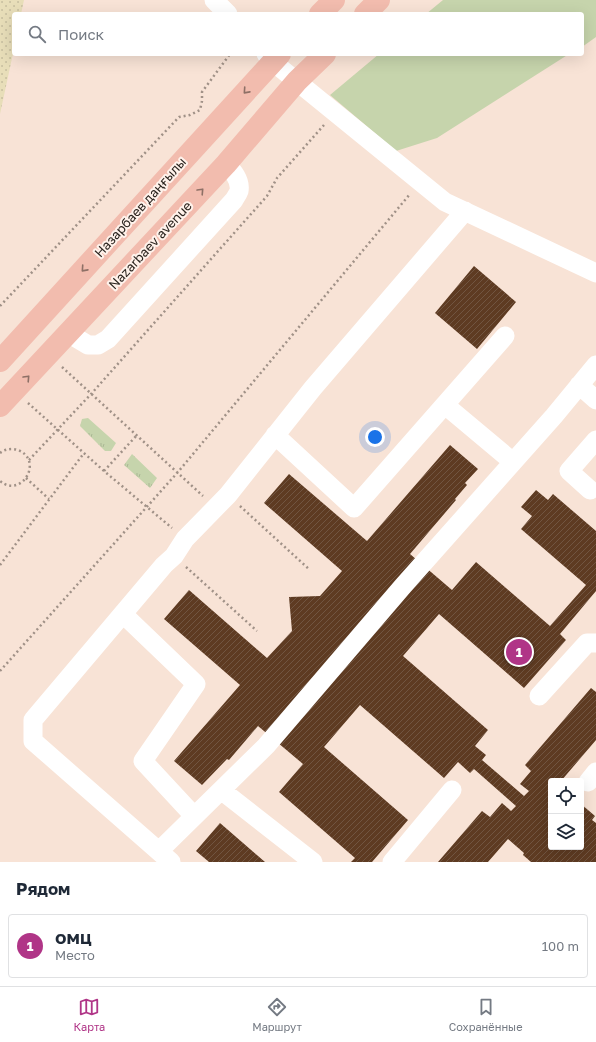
<!DOCTYPE html>
<html lang="ru">
<head>
<meta charset="utf-8">
<style>
	body { margin:0; font-family:"Golos Text",sans-serif; background:#f2f2f3; color:#1f2937 }
	.controls { position:absolute; right:12px; bottom:12px; display:grid; overflow:hidden; border-radius:4px; box-shadow:0 4px 16px #0002 }
	.controls button { width:36px; height:36px; display:grid; place-items:center; padding:0; border:0; border-bottom:1px solid #e0e1e3; background:#fff; color:#1f2937; font:20px sans-serif }
	.you { position:absolute; left:375px; top:437px; width:14px; height:14px; margin:-10px; border:3px solid #fff; border-radius:50%; background:#1a73e8; box-shadow:0 0 0 6px #1a73e833 }
	.badge { display:grid; place-items:center; width:26px; height:26px; border-radius:50%; background:#b03587; color:#fff; font-size:13px; font-weight:700 }
	.pin { position:absolute; translate:-50% -50%; border:2px solid #fff; box-shadow:0 1px 4px #0006 }
	.list { margin:0; padding:0; list-style:none }
	h2 { display:flex; justify-content:space-between; align-items:center; height:52px; margin:0; padding:0 16px; font-size:17px }
	h2 small { font-size:13px; font-weight:400; color:#747a83 }
	.list li { display:grid; grid-template-columns:26px 1fr auto; gap:12px; align-items:center; box-sizing:border-box; height:64px; margin:0 8px 8px; padding:0 8px; border:1px solid #e0e1e3; border-radius:4px }
	.list b { display:block; font-size:15px; white-space:nowrap }
	.list p { margin:0; font-size:13px; white-space:nowrap; color:#747a83 }
	.list em { font-size:13px; font-style:normal; color:#747a83 }
	.icon { flex:none; width:22px; height:22px; fill:none; stroke:currentColor; stroke-width:2; stroke-linecap:round; stroke-linejoin:round }
	.map { position:relative; flex:none; width:596px; height:862px; overflow:hidden }
	.search { position:absolute; background:#fff; box-shadow:0 4px 16px #0002; left:12px; right:12px; top:12px; height:44px; display:flex; align-items:center; gap:10px; box-sizing:border-box; padding:0 14px; border-radius:4px; color:#747a83; font-size:15px }
	.sheet { height:124px; background:#fff }
	nav { display:flex; justify-content:space-around; align-items:center; box-sizing:border-box; height:56px; border-top:1px solid #e0e1e3; background:#fff; font-size:11px; color:#747a83 }
	nav a { display:grid; justify-items:center; gap:2px }
	nav .on { color:#b03587 }
	.map>svg:first-child { display:block }
	.grass { fill:url(#grass-tufts) }
	.sand { fill:url(#sand-dots) }
	.park { fill:#c6d4ac }
	.building { fill:url(#building-hatch) }
	.lines { fill:none; stroke-linecap:round; stroke-linejoin:round }
	.path { stroke:#a09187; stroke-width:2.5; stroke-dasharray:2 3; stroke-linecap:butt }
	.minor { stroke:#fff; stroke-width:19 }
	.major { stroke:#f2bcae; stroke-width:22 }
	.oneway { stroke:#8e7066 }
	.labels { text-anchor:middle; dominant-baseline:central; stroke-width:4; stroke-linejoin:round; paint-order:stroke }
	.street-label { font-size:13px; fill:#2b241f; stroke:#fff2eb }
</style>
</head>
<body>
<div class="map">
<svg width="596" height="862" viewBox="0 0 596 862">
	<defs>
		<pattern id="grass-tufts" width="24" height="20" patternUnits="userSpaceOnUse"><rect width="24" height="20" fill="#c6d4ac"/><path d="M3 7l-1-3M5 7V3M7 7l1-3M15 17l-1-3M17 17v-4M19 17l1-3" fill="none" stroke="#aab694"/></pattern>
		<pattern id="sand-dots" width="8" height="8" patternUnits="userSpaceOnUse"><rect width="8" height="8" fill="#e8deb9"/><path d="M2 2h.1M6 6h.1" fill="none" stroke="#c7be9f" stroke-width="1.8" stroke-linecap="round"/></pattern>
		<pattern id="building-hatch" width="6" height="6" patternUnits="userSpaceOnUse"><rect width="6" height="6" fill="#5e3b22"/><path d="M-1 1l2-2M0 6l6-6M5 7l2-2" fill="none" stroke="#715541"/></pattern>
	</defs>
	<rect width="100%" height="100%" fill="#f8e3d6"/>
	<path class="grass" d="M88 418 116 443 111 451H105L80 426 82 419Z
		M132 454 157 478 150 488 124 465Z"/>
	<path class="sand" d="M0 0H24L21 14H14V49L0 114Z"/>
	<path class="park" d="M443 0H596V37L582 47V14H426Z
		M379 54H569L437 138 396 151 330 95Z"/>
	<path class="building" d="M474 266 516 302 477 349 435 313Z
		M450 445 478 469 465 483 467 485 455 499 456 500 410 554 452 590 476 562 550 626 586 585 521 529 532 516 521 507 536 490 548 500 553 494 596 531V591L560 634 566 640 524 688 439 614 403 656 488 730 475 746 486 755 482 760 524 796 529 791 520 784 531 771 525 765 591 688 596 692V740L561 781H551V847H581V804L595 816 592 820 596 823V862H531L523 855 524 853 508 839 488 862H438L482 811 490 817 502 803 511 811 516 806 474 769 470 773 458 762 444 778 360 705 324 747 408 820 372 862H351L355 858 279 792 303 764 258 726 229 760 227 759 202 785 174 761 240 685 164 619 189 590 267 658 292 631 289 597 320 596 342 571 264 503 289 474 367 541Z
		M220 823 265 862H209L196 851Z"/>
	<g class="lines">
		<path class="path" d="M0 306 179 117 190 115 200 110 202 101V92L230 54
			M62 367 203 496
			M28 403 104 471 172 528
			M0 453C5 449 12 448 18 450 44 460 22 499 0 481
			M29 460 92 393 267 196 277 178 324 125
			M104 471 137 435
			M26 478 49 499
			M240 506 310 570
			M0 565 84 453
			M186 567 257 631
			M0 671 178 472 410 194"/>
		<path class="minor" d="M214 0 228 14
			M266 54 273 62 445 202 596 273
			M68 333 88 345H98L108 339 234 200C235 198 238 194 239 191 241 180 233 171 226 164
			M579 385 596 400
			M445 405 513 462
			M275 435 354 508 505 336
			M590 490 569 471 596 440
			M123 614 196 684 143 761 194 816
			M539 696 587 643H596
			M588 782 596 772
			M221 790 313 862
			M159 851 266 746 403 586 554 416 596 365
			M171 862 33 741V720L164 565 174 556 185 539 228 495 313 388 465 211
			M392 862 452 790"/>
		<path class="major" d="M320 14 334 0
			M365 14 379 0
			M0 361 280 54
			M0 406 226 164 297 81 325 54"/>
	</g>
	<defs><path id="oneway-chevron" d="M-2-3.5L2.5 0L-2 3.5" fill="none" stroke-width="1.6" stroke-linecap="round" stroke-linejoin="round"/></defs>
	<g class="oneway">
		<use href="#oneway-chevron" transform="translate(246 91) rotate(132)"/>
		<use href="#oneway-chevron" transform="translate(201 191) rotate(-47)"/>
		<use href="#oneway-chevron" transform="translate(84 269) rotate(132)"/>
		<use href="#oneway-chevron" transform="translate(27 378) rotate(-47)"/>
	</g>
	<g class="labels">
		<g class="street-label">
			<text transform="translate(140 207) rotate(-48)">Назарбаев даңғылы</text>
			<text transform="translate(150 245) rotate(-47)">Nazarbaev avenue</text>
		</g>
	</g>
</svg>
<div class="controls">
<button><svg class="icon" aria-label="locate" viewBox="0 0 24 24"><circle cx="12" cy="12" r="6"/><path d="M12 2v4M12 18v4M2 12h4M18 12h4"/></svg></button>
<button><svg class="icon" aria-label="layers" viewBox="0 0 24 24"><path d="M12 4l9 5-9 5-9-5zM3 14l9 5 9-5"/></svg></button>
</div>
<div class="you"></div>
<div class="pin badge" style="left:519px;top:652px">1</div>
<div class="search"><svg class="icon" aria-label="search" viewBox="0 0 24 24"><circle cx="10" cy="10" r="6"/><path d="M15 15l6 6"/></svg>Поиск</div>
</div>
<section class="sheet">
<h2>Рядом<small></small></h2>
<ul class="list">
<li><span class="badge">1</span><div><b>ОМЦ</b><p>Место</p></div><em>100 m</em></li>
</ul>
</section>
<nav>
<a class="on"><svg class="icon" aria-label="map" viewBox="0 0 24 24"><path d="M3 6l6-2 6 2 6-2v14l-6 2-6-2-6 2zM9 4v14M15 6v14"/></svg>Карта</a>
<a><svg class="icon" aria-label="directions" viewBox="0 0 24 24"><path d="M12 3l9 9-9 9-9-9zM9 14v-3h6M13 9l2 2-2 2"/></svg>Маршрут</a>
<a><svg class="icon" aria-label="saved" viewBox="0 0 24 24"><path d="M7 4h10v16l-5-4-5 4z"/></svg>Сохранённые</a>
</nav>
</body>
</html>
